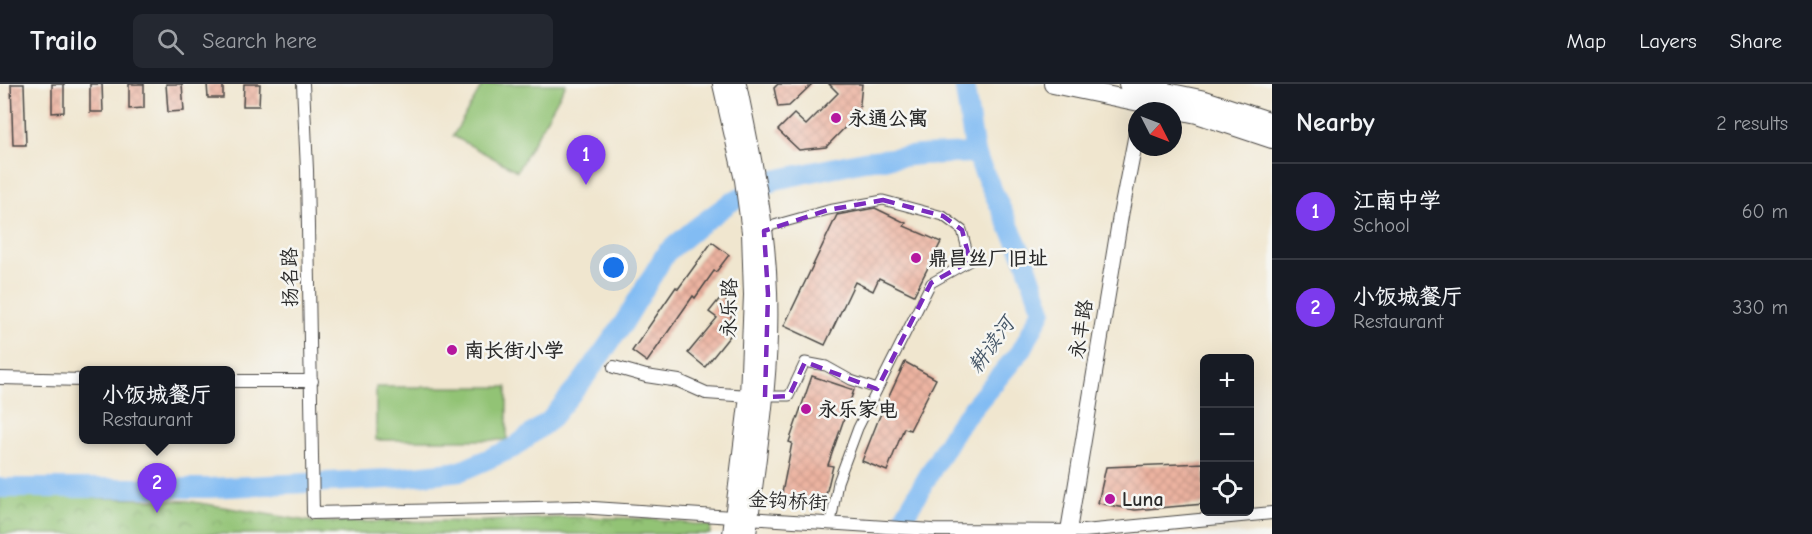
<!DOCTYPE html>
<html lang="en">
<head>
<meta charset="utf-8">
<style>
	body { margin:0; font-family:"Comic Neue","LXGW WenKai TC",sans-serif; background:#242831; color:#f1f3f6 }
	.controls { position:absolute; right:18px; bottom:18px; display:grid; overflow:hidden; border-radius:9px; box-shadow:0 6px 24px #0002 }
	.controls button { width:54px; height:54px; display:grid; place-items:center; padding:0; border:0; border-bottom:2px solid #363941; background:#171b24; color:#f1f3f6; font:30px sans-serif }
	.compass { position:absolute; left:1128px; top:18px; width:54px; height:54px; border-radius:50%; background:#171b24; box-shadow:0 6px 24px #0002; rotate:132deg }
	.you { position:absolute; left:614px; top:184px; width:21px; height:21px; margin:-15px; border:4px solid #fff; border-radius:50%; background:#1a73e8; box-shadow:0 0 0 9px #1a73e833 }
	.badge { display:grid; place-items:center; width:39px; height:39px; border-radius:50%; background:#7c3aed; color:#fff; font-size:20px; font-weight:700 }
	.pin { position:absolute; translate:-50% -50px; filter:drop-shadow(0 2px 3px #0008) }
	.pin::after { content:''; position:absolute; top:32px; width:21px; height:18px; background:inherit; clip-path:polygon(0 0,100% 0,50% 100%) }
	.popup { position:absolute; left:79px; top:282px; width:156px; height:78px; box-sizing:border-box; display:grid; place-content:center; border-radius:9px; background:#171b24; filter:drop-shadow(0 2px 4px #0005); font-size:20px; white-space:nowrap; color:#9ea1a6 }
	.popup b { font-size:22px; color:#f1f3f6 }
	.popup::after { content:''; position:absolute; left:50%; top:100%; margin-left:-12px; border:12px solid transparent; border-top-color:#171b24 }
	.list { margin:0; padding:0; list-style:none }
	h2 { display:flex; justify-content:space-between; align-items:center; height:78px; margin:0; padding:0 24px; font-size:26px }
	h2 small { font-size:20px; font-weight:400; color:#9ea1a6 }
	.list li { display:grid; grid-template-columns:39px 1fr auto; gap:18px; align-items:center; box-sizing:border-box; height:96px; padding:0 24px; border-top:2px solid #363941 }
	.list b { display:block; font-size:22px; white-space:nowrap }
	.list p { margin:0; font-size:20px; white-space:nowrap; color:#9ea1a6 }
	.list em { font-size:20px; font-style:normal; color:#9ea1a6 }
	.icon { flex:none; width:33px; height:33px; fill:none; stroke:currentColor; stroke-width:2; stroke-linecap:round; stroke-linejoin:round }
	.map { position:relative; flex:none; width:1272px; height:450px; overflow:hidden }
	header { display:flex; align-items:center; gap:36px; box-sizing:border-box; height:84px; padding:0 30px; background:#171b24; border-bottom:2px solid #363941 }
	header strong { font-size:28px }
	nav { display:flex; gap:33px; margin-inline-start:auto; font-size:21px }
	.search { width:420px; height:54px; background:#242831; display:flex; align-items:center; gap:15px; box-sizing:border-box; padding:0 21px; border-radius:9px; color:#9ea1a6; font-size:22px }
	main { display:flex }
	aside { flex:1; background:#171b24 }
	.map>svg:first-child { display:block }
	.park { fill:url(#park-crowns); stroke:#5e7750; stroke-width:1.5 }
	.pitch { fill:#92c374; stroke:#5e7750; stroke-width:1.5 }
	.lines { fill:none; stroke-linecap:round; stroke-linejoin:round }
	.river { stroke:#82bcf3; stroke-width:20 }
	.building { fill:url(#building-cross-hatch) }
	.pedestrian-casing { stroke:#494744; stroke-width:11 }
	.minor-casing { stroke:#494744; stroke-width:14 }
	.tertiary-casing { stroke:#494744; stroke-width:17 }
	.secondary-casing { stroke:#494744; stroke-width:20 }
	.pedestrian { stroke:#fff; stroke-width:9 }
	.minor { stroke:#fff; stroke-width:12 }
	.tertiary { stroke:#fff; stroke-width:15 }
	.secondary { stroke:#fff; stroke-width:18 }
	.marked { fill:none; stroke:#7b2cbf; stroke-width:4.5; stroke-dasharray:12 8; stroke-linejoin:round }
	.poi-dot { fill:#b5179e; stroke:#f6f6f2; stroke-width:2 }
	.labels { text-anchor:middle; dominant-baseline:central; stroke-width:5; stroke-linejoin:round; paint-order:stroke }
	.poi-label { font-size:20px; font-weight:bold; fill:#2b2b2b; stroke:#f6f6f2; text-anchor:start }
	.street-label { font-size:20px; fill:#2b2b2b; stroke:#f6f6f2 }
	.water-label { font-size:21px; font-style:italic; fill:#455667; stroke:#f6f6f2 }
</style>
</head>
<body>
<header>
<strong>Trailo</strong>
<div class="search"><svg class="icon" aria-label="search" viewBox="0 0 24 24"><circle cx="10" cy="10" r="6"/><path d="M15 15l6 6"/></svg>Search here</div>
<nav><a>Map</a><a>Layers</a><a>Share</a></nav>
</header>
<main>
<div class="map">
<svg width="1272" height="450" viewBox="0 0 1272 450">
	<defs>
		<pattern id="park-crowns" width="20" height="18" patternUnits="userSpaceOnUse" patternTransform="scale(1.5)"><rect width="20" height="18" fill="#92c374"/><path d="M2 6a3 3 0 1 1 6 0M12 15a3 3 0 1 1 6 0" fill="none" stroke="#779f5f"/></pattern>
		<pattern id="building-cross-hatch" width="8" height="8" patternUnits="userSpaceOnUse" patternTransform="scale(1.5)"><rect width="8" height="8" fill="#ecb3a0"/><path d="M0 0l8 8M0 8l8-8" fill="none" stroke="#cb9a8a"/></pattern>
	</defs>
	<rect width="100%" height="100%" fill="#f6f6f2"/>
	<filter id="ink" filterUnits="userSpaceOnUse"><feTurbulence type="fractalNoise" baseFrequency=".0167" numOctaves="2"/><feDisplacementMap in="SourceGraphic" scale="12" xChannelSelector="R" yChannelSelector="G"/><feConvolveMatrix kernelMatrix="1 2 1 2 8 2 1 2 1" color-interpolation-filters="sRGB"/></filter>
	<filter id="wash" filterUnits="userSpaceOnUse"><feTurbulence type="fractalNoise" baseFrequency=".008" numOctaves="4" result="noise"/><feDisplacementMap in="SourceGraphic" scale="24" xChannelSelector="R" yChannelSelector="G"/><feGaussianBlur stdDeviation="1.35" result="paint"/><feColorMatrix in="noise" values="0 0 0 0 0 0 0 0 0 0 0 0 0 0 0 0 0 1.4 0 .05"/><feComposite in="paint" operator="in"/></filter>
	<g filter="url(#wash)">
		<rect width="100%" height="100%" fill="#f0e6cf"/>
		<path class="park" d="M0 410 187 417 313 438 486 437 573 433 654 435 711 442 710 450H0Z"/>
		<path class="pitch" d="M483 0H566L517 87 453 52Z
			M376 303H507V356H376Z"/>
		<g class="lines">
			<path class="river" d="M0 404H209L387 395 461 387 513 364 550 336 583 296 623 240 666 169 697 143 731 118 775 96 864 77 920 71 975 69
				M904 433 957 343 1023 264 1042 226 1025 176 975 69 964 0"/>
		</g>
		<g id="blocks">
			<path class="building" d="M11 0H24L26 61H13Z
				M52 0H64V28L52 29Z
				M90 0H102L103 28H90Z
				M129 0H144V24L129 25Z
				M166 0H182L184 27 168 28Z
				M207 0H223V14H208Z
				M244 0H260L259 22H243Z
				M778 0H812L789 22 778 23 774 4Z
				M829 0H862L859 29 826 63 799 66 778 46 794 30 806 41 838 9Z
				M875 124 906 139 904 142 941 158 914 211 879 194 873 207 855 198 825 261 784 242 837 131Z
				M712 158 729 171 716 188 714 187 695 214 693 212 647 278 632 267 676 203 678 205Z
				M721 213 735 224 730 229 732 237 727 243 733 248 705 283 688 269 717 234 709 228Z
				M905 278 936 295 910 346 904 344 887 387 862 377 879 334Z
				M812 292 854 306 828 381 833 382 823 423 781 414 792 359 789 358Z
				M1204 379V420L1135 426 1098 419 1106 383Z"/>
		</g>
	</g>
	<g filter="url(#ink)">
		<use href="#blocks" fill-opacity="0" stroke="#494744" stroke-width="1.5"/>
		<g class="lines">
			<g class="pedestrian-casing">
				<path id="pedestrian" d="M763 144 828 126 883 116 943 132 962 146 970 177 931 199 858 344 838 398 831 439
					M763 312H789L805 278 826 282 851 296 877 305"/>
			</g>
			<g class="minor-casing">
				<path id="minor" d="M303 0 307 86 313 429 578 423 932 446 1084 447 1272 429
					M614 283 646 292 679 297 706 309 749 312
					M0 294 84 296
					M231 297H312"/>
			</g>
			<g class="tertiary-casing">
				<path id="tertiary" d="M1068 450 1121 129 1137 47"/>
			</g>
			<g class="secondary-casing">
				<path id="secondary" d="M722 0 744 96 751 148 753 211 749 312 732 450
					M737 0C751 69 766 138 768 208 771 289 757 370 747 450
					M1053 0 1197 30 1272 55
					M1128 0 1205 16 1272 38"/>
			</g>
			<use href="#pedestrian" class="pedestrian"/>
			<use href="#minor" class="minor"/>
			<use href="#tertiary" class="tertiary"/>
			<use href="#secondary" class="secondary"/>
		</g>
	</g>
	<path class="marked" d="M883 116 943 132 962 146 970 177 931 199 877 305 805 278 789 312 765 313 768 210 764 147 828 126Z"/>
	<g class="poi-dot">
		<circle cx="836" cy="34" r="6"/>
		<circle cx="916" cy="174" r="6"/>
		<circle cx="452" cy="266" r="6"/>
		<circle cx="806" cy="325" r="6"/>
		<circle cx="1110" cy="415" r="6"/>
	</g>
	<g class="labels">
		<g class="poi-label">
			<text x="848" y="34">永通公寓</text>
			<text x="928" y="174">鼎昌丝厂旧址</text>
			<text x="464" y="266">南长街小学</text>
			<text x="818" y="325">永乐家电</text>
			<text x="1122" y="415">Luna</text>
		</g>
		<g class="street-label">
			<text transform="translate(290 193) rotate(-91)">扬名路</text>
			<text transform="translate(729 224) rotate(-89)">永乐路</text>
			<text transform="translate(1081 245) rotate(-81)">永丰路</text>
			<text transform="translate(788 417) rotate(3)">金钩桥街</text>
		</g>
		<g class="water-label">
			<text transform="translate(991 261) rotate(-54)">耕读河</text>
		</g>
	</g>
</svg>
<div class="controls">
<button>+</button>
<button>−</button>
<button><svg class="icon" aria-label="locate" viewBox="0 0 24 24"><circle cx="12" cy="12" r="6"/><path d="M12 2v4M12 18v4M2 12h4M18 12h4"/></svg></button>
</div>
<svg class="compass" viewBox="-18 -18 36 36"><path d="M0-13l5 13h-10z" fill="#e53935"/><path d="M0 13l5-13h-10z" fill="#9ea1a6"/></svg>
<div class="you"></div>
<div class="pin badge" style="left:586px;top:101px">1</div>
<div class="pin badge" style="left:157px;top:429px">2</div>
<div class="popup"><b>小饭城餐厅</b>Restaurant</div>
</div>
<aside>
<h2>Nearby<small>2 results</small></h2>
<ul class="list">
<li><span class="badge">1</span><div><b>江南中学</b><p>School</p></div><em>60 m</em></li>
<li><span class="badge">2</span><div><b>小饭城餐厅</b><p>Restaurant</p></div><em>330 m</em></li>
</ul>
</aside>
</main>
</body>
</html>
